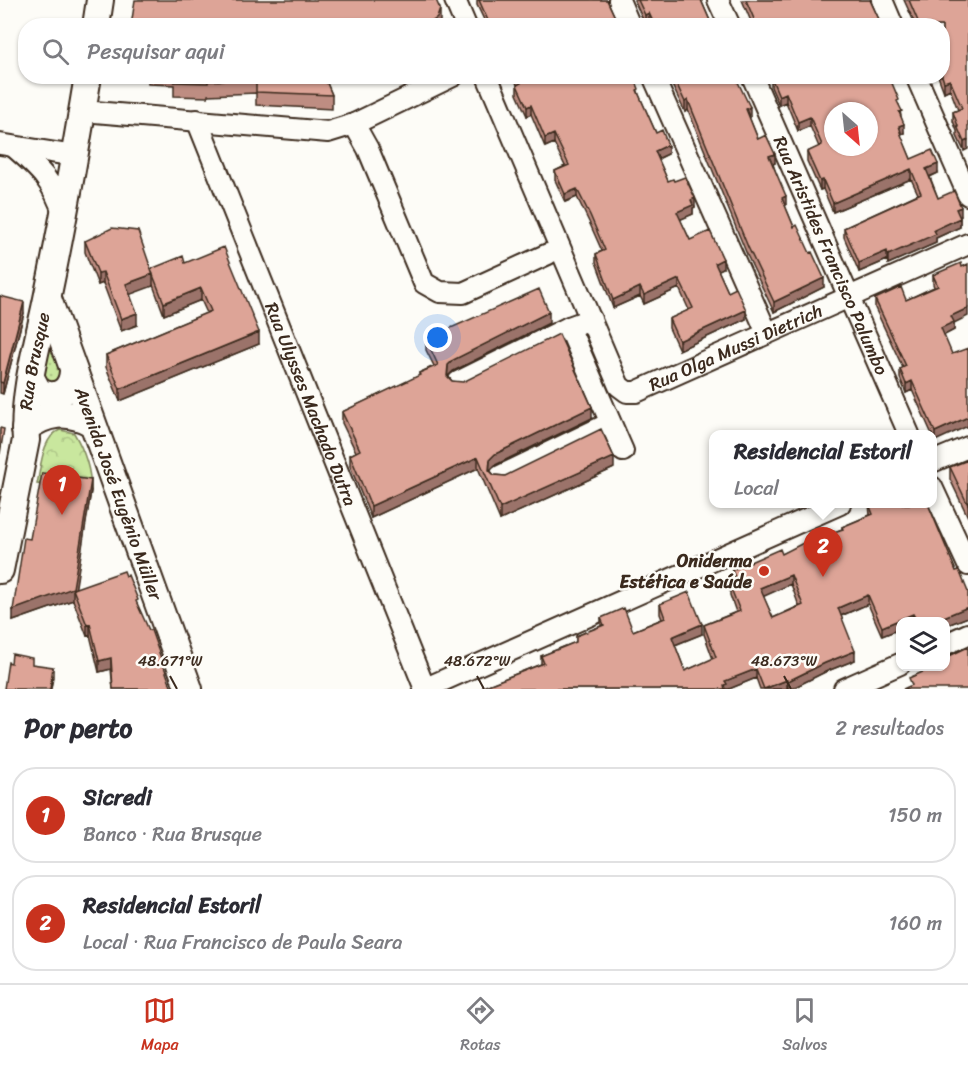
<!DOCTYPE html>
<html lang="pt">
<head>
<meta charset="utf-8">
<style>
	body { margin:0; font-family:Sriracha,sans-serif; background:#f7f7f7; color:#2b2b33 }
	.controls { position:absolute; right:18px; bottom:18px; display:grid; overflow:hidden; border-radius:12px; box-shadow:0 2px 4px #0004 }
	.controls button { width:54px; height:54px; display:grid; place-items:center; padding:0; border:0; border-bottom:2px solid #e1e1e2; background:#fff; color:#2b2b33; font:30px sans-serif }
	.compass { position:absolute; left:824px; top:102px; width:54px; height:54px; border-radius:50%; background:#fff; box-shadow:0 2px 4px #0004; rotate:153deg }
	.you { position:absolute; left:438px; top:338px; width:21px; height:21px; margin:-15px; border:4px solid #fff; border-radius:50%; background:#1a73e8; box-shadow:0 0 0 9px #1a73e833 }
	.badge { display:grid; place-items:center; width:39px; height:39px; border-radius:50%; background:#c8321e; color:#fff; font-size:20px; font-weight:700 }
	.pin { position:absolute; translate:-50% -50px; filter:drop-shadow(0 2px 3px #0008) }
	.pin::after { content:''; position:absolute; top:32px; width:21px; height:18px; background:inherit; clip-path:polygon(0 0,100% 0,50% 100%) }
	.popup { position:absolute; left:709px; top:430px; width:228px; height:78px; box-sizing:border-box; display:grid; place-content:center; border-radius:12px; background:#fff; filter:drop-shadow(0 2px 4px #0005); font-size:20px; white-space:nowrap; color:#7c7c81 }
	.popup b { font-size:22px; color:#2b2b33 }
	.popup::after { content:''; position:absolute; left:50%; top:100%; margin-left:-12px; border:12px solid transparent; border-top-color:#fff }
	.list { margin:0; padding:0; list-style:none }
	h2 { display:flex; justify-content:space-between; align-items:center; height:78px; margin:0; padding:0 24px; font-size:26px }
	h2 small { font-size:20px; font-weight:400; color:#7c7c81 }
	.list li { display:grid; grid-template-columns:39px 1fr auto; gap:18px; align-items:center; box-sizing:border-box; height:96px; margin:0 12px 12px; padding:0 12px; border:2px solid #e1e1e2; border-radius:24px }
	.list b { display:block; font-size:22px; white-space:nowrap }
	.list p { margin:0; font-size:20px; white-space:nowrap; color:#7c7c81 }
	.list em { font-size:20px; font-style:normal; color:#7c7c81 }
	.icon { flex:none; width:33px; height:33px; fill:none; stroke:currentColor; stroke-width:2; stroke-linecap:round; stroke-linejoin:round }
	.map { position:relative; flex:none; width:968px; height:689px; overflow:hidden }
	.search { position:absolute; background:#fff; box-shadow:0 2px 4px #0004; left:18px; right:18px; top:18px; height:66px; display:flex; align-items:center; gap:15px; box-sizing:border-box; padding:0 21px; border-radius:24px; color:#7c7c81; font-size:22px }
	.sheet { height:294px; background:#fff }
	nav { display:flex; justify-content:space-around; align-items:center; box-sizing:border-box; height:84px; border-top:2px solid #e1e1e2; background:#fff; font-size:16px; color:#7c7c81 }
	nav a { display:grid; justify-items:center; gap:3px }
	nav .on { color:#c8321e }
	.map>svg:first-child { display:block }
	.grass { fill:url(#grass-dots); stroke:#82885e; stroke-width:1.5 }
	.park { fill:url(#park-crowns); stroke:#82885e; stroke-width:1.5 }
	.lines { fill:none; stroke-linecap:round; stroke-linejoin:round }
	.minor-casing { stroke:#3b2a1e; stroke-width:24 }
	.major-casing { stroke:#3b2a1e; stroke-width:30 }
	.minor { stroke:#fdfcf7; stroke-width:20 }
	.major { stroke:#fdfcf7; stroke-width:26 }
	.wall { fill:#be8d82; stroke:#3b2a1e; stroke-width:1.5; fill-rule:evenodd }
	.shaded-wall { fill:#9b736a; stroke:#3b2a1e; stroke-width:1.5 }
	.building { fill:#dda497; stroke:#3b2a1e; stroke-width:1.5; fill-rule:evenodd }
	.ticks { fill:none; stroke:#3b2a1e; stroke-width:2 }
	.poi-dot { fill:#c8321e; stroke:#fdfcf7; stroke-width:2 }
	.labels { text-anchor:middle; dominant-baseline:central; stroke-width:5; stroke-linejoin:round; paint-order:stroke }
	.street-label { font-size:18px; fill:#3b2a1e; stroke:#fdfcf7 }
	.poi-label { font-size:18px; font-weight:bold; fill:#3b2a1e; stroke:#fdfcf7; text-anchor:end }
	.ticks-label { font-size:15px; text-anchor:middle; fill:#3b2a1e; stroke:#fdfcf7; stroke-width:5; stroke-linejoin:round; paint-order:stroke }
</style>
</head>
<body>
<div class="map">
<svg width="968" height="689" viewBox="0 0 968 689">
	<defs>
		<pattern id="grass-dots" width="8" height="8" patternUnits="userSpaceOnUse" patternTransform="scale(1.5)"><rect width="8" height="8" fill="#c9e79e"/><path d="M2 2h.1M6 6h.1" fill="none" stroke="#aec688" stroke-width="1.8" stroke-linecap="round"/></pattern>
		<pattern id="park-crowns" width="20" height="18" patternUnits="userSpaceOnUse" patternTransform="scale(1.5)"><rect width="20" height="18" fill="#c9e79e"/><path d="M2 6a3 3 0 1 1 6 0M12 15a3 3 0 1 1 6 0" fill="none" stroke="#aec688"/></pattern>
	</defs>
	<rect width="100%" height="100%" fill="#fdfcf7"/>
	<filter id="ink" filterUnits="userSpaceOnUse"><feTurbulence type="fractalNoise" baseFrequency=".0167" numOctaves="2"/><feDisplacementMap in="SourceGraphic" scale="12" xChannelSelector="R" yChannelSelector="G"/><feConvolveMatrix kernelMatrix="1 2 1 2 8 2 1 2 1" color-interpolation-filters="sRGB"/></filter>
	<g filter="url(#ink)">
		<path class="grass" d="M49 336 61 372 57 383H46L42 372Z"/>
		<path class="park" d="M60 430 74 433C84 450 91 471 91 491L37 484C41 467 42 437 60 430Z"/>
		<g class="lines">
			<g class="minor-casing">
				<g id="minor">
					<path d="M455 0 466 26"/>
					<path d="M619 0 630 26"/>
					<path d="M718 0 730 26"/>
					<path d="M882 0 893 26"/>
					<path id="s1" d="M487 76 619 386 627 392H636L968 244"/>
					<path d="M653 76 767 333"/>
					<path id="s2" d="M752 76 909 434"/>
					<path d="M916 76 968 195"/>
					<path d="M83 111 328 132 354 124 453 76"/>
					<path id="s3" d="M197 120 425 689"/>
					<path d="M354 124 368 149 424 283 440 292 463 293 548 254"/>
					<path d="M0 144 75 156"/>
					<path d="M14 147C41 170 53 182 64 215"/>
					<path d="M569 327 623 451"/>
					<path d="M458 382 569 327 591 319"/>
					<path d="M932 462 968 447"/>
					<path d="M500 476 610 423"/>
					<path d="M932 487 968 565"/>
					<path d="M946 644 968 634"/>
					<path d="M424 689 840 504"/>
					<path d="M844 689 900 664"/>
				</g>
			</g>
			<g class="major-casing">
				<g id="major">
					<path d="M96 26 100 0"/>
					<path id="s4" d="M48 299 189 689"/>
					<path d="M31 378 38 391C55 401 72 392 73 371"/>
					<path d="M25 429C46 412 68 410 92 423"/>
					<path id="s5" d="M0 570 26 440C22 393 39 340 48 294 63 222 76 149 88 76"/>
				</g>
			</g>
			<use href="#minor" class="minor"/>
			<use href="#major" class="major"/>
		</g>
		<path class="wall" d="M477 0H607L619 26H487L477 5Z
			M634 0H701L711 23 715 26H651L649 23 645 24Z
			M742 0H870L882 26H753Z
			M904 0H968L964 151 957 136V131L953 121V112L958 110 950 89 944 92 938 76H942V26H916Z
			M141 76H338L326 81 332 95V109L256 105V93L208 95V97L174 96V85L148 84V78H141Z
			M514 76H634L639 95 656 133 668 154 658 159 668 181H674L695 207 693 208V214L680 219 690 240 723 268 718 270 728 292 746 319 679 350 669 328V319L689 310 679 288 644 304 640 296 613 308 596 262V254L602 251 590 224 577 197 565 202 555 180V171L565 166 554 143 545 147 531 114 527 116 517 94V85Z
			M671 76H733L750 117H749L758 139 775 163 773 164 786 205 785 206 794 227 824 287 774 312 748 257 688 110 685 112 671 83Z
			M771 77 899 105 904 133 901 134V136L911 159 938 173 930 177 938 198 961 216 960 217V227L936 238V243L888 264 887 260 859 272 844 237V228L918 194 911 179 833 212 823 189 820 190 807 161V152L819 147 810 126 798 131 786 102 779 105 771 87Z
			M85 241 151 269 185 263 259 344 120 401 106 367V355L207 313 201 300 164 315 153 285 130 294 137 325 121 331 103 283 98 285 85 252Z
			M933 275 954 323V330L944 335 935 441 912 390 906 393 900 378V369L903 368 875 308V299L906 300 934 287 933 284Z
			M0 296 24 313 3 394 0 393Z
			M549 323 453 371 448 376 452 381 592 418 495 465 490 470 494 475 505 476 614 468 500 520 478 468 371 518 350 466V455L356 452 342 423V412L419 376V373L434 366 426 350V339Z
			M968 460V517L950 479V467Z
			M91 491 75 588 138 607 172 689H113L111 669 99 672 90 635 87 636 73 600 13 621 30 539Z
			M869 504 968 617 945 626V621H900V629L882 636 868 604 841 616 855 660 825 672 791 689H760L756 678 729 689H483V687L541 664V656L576 642V636L601 626V618L633 631 662 619 660 614V604L702 634 675 645 685 671 713 659 704 634V625L736 612 730 595V586L734 584 732 580V570L782 554 842 529V527L870 515ZM791 584 799 606 773 618 763 596Z"/>
		<path class="shaded-wall" d="M440 9V22L439 26H425Z
			M649 13V23L645 24V15Z
			M321 76H338L321 84Z
			M950 80V89L944 92V82Z
			M786 93V102L779 105V96Z
			M688 100V110L685 112V102Z
			M531 105V114L527 116V107Z
			M750 107V117L746 119V109Z
			M810 117V126L798 131V122Z
			M904 124V133L901 134V141L899 126Z
			M554 134V143L545 147V138Z
			M968 140V149L964 151V142Z
			M668 145V154L655 160V151Z
			M775 154V163L769 166V156Z
			M938 164V173L926 178V169Z
			M911 169V179L833 212V203Z
			M823 180V189L820 190V181Z
			M577 189V197L565 202V194Z
			M786 196V205L782 207V198Z
			M695 198V207L693 208V214L677 221V212L691 200Z
			M961 207V216L956 218V209Z
			M960 218V227L936 238V243L888 264V255L934 230Z
			M887 251V260L859 272V263Z
			M723 259V268L715 272V263Z
			M103 272V283L98 285V273Z
			M153 274V286L126 296V284Z
			M824 278V287L774 312V302Z
			M679 279V288L644 304V295Z
			M640 287V296L613 308V300Z
			M201 288V300L164 315V303Z
			M24 302V313L3 394V383Z
			M968 308V316L954 323V330L941 337V328L951 316Z
			M746 310V319L679 350V341Z
			M549 312V323L453 371 448 376 447 387 448 365 453 360Z
			M137 313V325L121 331V319Z
			M259 332V344L120 401V389Z
			M912 381V390L906 393V384Z
			M592 407V418L495 465 490 470 489 481 490 459 495 454Z
			M968 417V426L935 441V432Z
			M478 457V468L371 518V506Z
			M614 457V468L500 520V508Z
			M91 480V491L75 592 73 589V600L13 621V610Z
			M791 575V584L760 598V588Z
			M868 595V604L838 617V608Z
			M968 607V617L945 626V621H934Z
			M913 614V621H900V629L882 636V627Z
			M90 624V635L87 636V625Z
			M702 624V634L672 646V637Z
			M855 651V660L825 672 791 689H788V681L825 663Z
			M111 658V669L99 672V661Z
			M53 667V678L51 689H50Z
			M756 669V678L729 689H724V685L725 681Z
			M787 680V689H764Z"/>
		<path class="building" d="M135 0H436L440 9 437 18 425 26H131Z
			M479 0H607L619 26H494L493 23 490 25Z
			M638 0H701L711 23 714 22 715 26H657L656 23 654 24 649 13 645 15Z
			M746 0H870L882 26H757Z
			M909 0H968V140L964 142 957 126H958L953 112 962 108 950 80 944 82 942 76V26H920Z
			M175 76H324L332 95 256 92V79L208 81V83L174 82Z
			M518 76H634L639 89 637 90 656 133 662 130 668 145 655 151 668 181 673 179 674 181 685 177 695 198 691 200 693 205 677 212 690 240 710 231 723 259 715 263 728 292 736 288 746 310 679 341 669 319 693 308 679 279 644 295 640 287 613 300 596 254 605 250 590 215 577 189 565 194 555 171 569 165 554 134 545 138 531 105 527 107 517 85 521 83Z
			M673 76H733L734 79 736 78 750 107 746 109 758 139 766 135 775 154 769 156 786 196 782 198 794 227 797 225 810 253 812 252 824 278 774 302 748 247 688 100 685 102Z
			M774 76H889L899 100 897 101 902 111 899 112 904 124 899 126 901 132H900L911 159 932 150 938 164 926 169 938 198 954 191 961 207 956 209 960 218 934 230 936 234 888 255 887 251 859 263 844 228 921 193 911 169 833 203 823 180 820 181 807 152 822 145 810 117 798 122 786 93 779 96 771 77ZM833 111H869V147H833Z
			M112 228 138 231 151 269 183 256 185 263 224 247 259 332 120 389 106 355 211 311 201 288 164 303 151 270 153 274 126 284 137 313 121 319 103 272 98 273 85 241Z
			M961 263 962 267 968 264V308L951 316 954 322 941 328 952 354 968 348V417L935 432 912 381 906 384 900 369 906 366 875 299 901 287 906 300 938 286 933 275Z
			M539 289 549 312 453 360 448 365 447 376 452 381 463 382 559 334 592 407 495 454 490 459 489 470 494 475 505 476 601 429 614 457 500 508 478 457 371 506 350 455 360 450 342 412 420 375 419 373 438 365 426 339Z
			M0 296 24 302 3 383 0 382Z
			M0 428 4 429 0 454Z
			M968 460V505L950 467Z
			M42 473 91 480 73 588 13 610 24 538 30 539Z
			M869 504H928L956 571 959 570 968 592V607L934 621H917L913 614 882 627 868 595 838 608 855 651 825 663 788 681 787 680 764 689 756 669 725 681 727 684 724 685 725 689H484L483 687 544 663 541 656 576 642V636L604 625 601 618 624 608 633 631 665 618 660 604 689 592 702 624 672 637 685 671 716 657 704 625 740 611 730 586 737 583 732 570 780 549 782 554 809 540 843 529 842 527 873 514ZM791 575 803 605 773 618 760 588Z
			M124 571 126 576 128 575 138 600 136 601 149 630H151L172 689H113L111 658 99 661 90 624 87 625 73 589Z
			M968 647V689H903L912 685 909 678 936 666H945V658Z
			M12 654 32 658V664L53 667 50 689H4L8 662 11 663Z"/>
	</g>
	<path class="ticks" d="M170 676 177 689M477 676 484 689M784 676 791 689"/>
	<circle class="poi-dot" cx="764" cy="571" r="6"/>
	<g class="labels">
		<g class="street-label">
			<text stroke="none"><textPath href="#s2" startOffset="196">Rua Aristides Francisco Palumbo</textPath></text>
			<text stroke="none"><textPath href="#s1" startOffset="465">Rua Olga Mussi Dietrich</textPath></text>
			<text stroke="none"><textPath href="#s5" startOffset="212">Rua Brusque</textPath></text>
			<text stroke="none"><textPath href="#s3" startOffset="306">Rua Ulysses Machado Dutra</textPath></text>
			<text stroke="none"><textPath href="#s4" startOffset="207">Avenida José Eugênio Müller</textPath></text>
		</g>
		<g class="poi-label">
			<text x="752" y="561">Oniderma<tspan x="752" dy="21">Estética e Saúde</tspan></text>
		</g>
	</g>
	<g class="ticks-label">
		<text x="170" y="666">48.671°W</text>
		<text x="477" y="666">48.672°W</text>
		<text x="784" y="666">48.673°W</text>
	</g>
</svg>
<div class="controls">
<button><svg class="icon" aria-label="layers" viewBox="0 0 24 24"><path d="M12 4l9 5-9 5-9-5zM3 14l9 5 9-5"/></svg></button>
</div>
<svg class="compass" viewBox="-18 -18 36 36"><path d="M0-13l5 13h-10z" fill="#e53935"/><path d="M0 13l5-13h-10z" fill="#7c7c81"/></svg>
<div class="you"></div>
<div class="pin badge" style="left:62px;top:515px">1</div>
<div class="pin badge" style="left:823px;top:577px">2</div>
<div class="popup"><b>Residencial Estoril</b>Local</div>
<div class="search"><svg class="icon" aria-label="search" viewBox="0 0 24 24"><circle cx="10" cy="10" r="6"/><path d="M15 15l6 6"/></svg>Pesquisar aqui</div>
</div>
<section class="sheet">
<h2>Por perto<small>2 resultados</small></h2>
<ul class="list">
<li><span class="badge">1</span><div><b>Sicredi</b><p>Banco · Rua Brusque</p></div><em>150 m</em></li>
<li><span class="badge">2</span><div><b>Residencial Estoril</b><p>Local · Rua Francisco de Paula Seara</p></div><em>160 m</em></li>
</ul>
</section>
<nav>
<a class="on"><svg class="icon" aria-label="map" viewBox="0 0 24 24"><path d="M3 6l6-2 6 2 6-2v14l-6 2-6-2-6 2zM9 4v14M15 6v14"/></svg>Mapa</a>
<a><svg class="icon" aria-label="directions" viewBox="0 0 24 24"><path d="M12 3l9 9-9 9-9-9zM9 14v-3h6M13 9l2 2-2 2"/></svg>Rotas</a>
<a><svg class="icon" aria-label="saved" viewBox="0 0 24 24"><path d="M7 4h10v16l-5-4-5 4z"/></svg>Salvos</a>
</nav>
</body>
</html>
